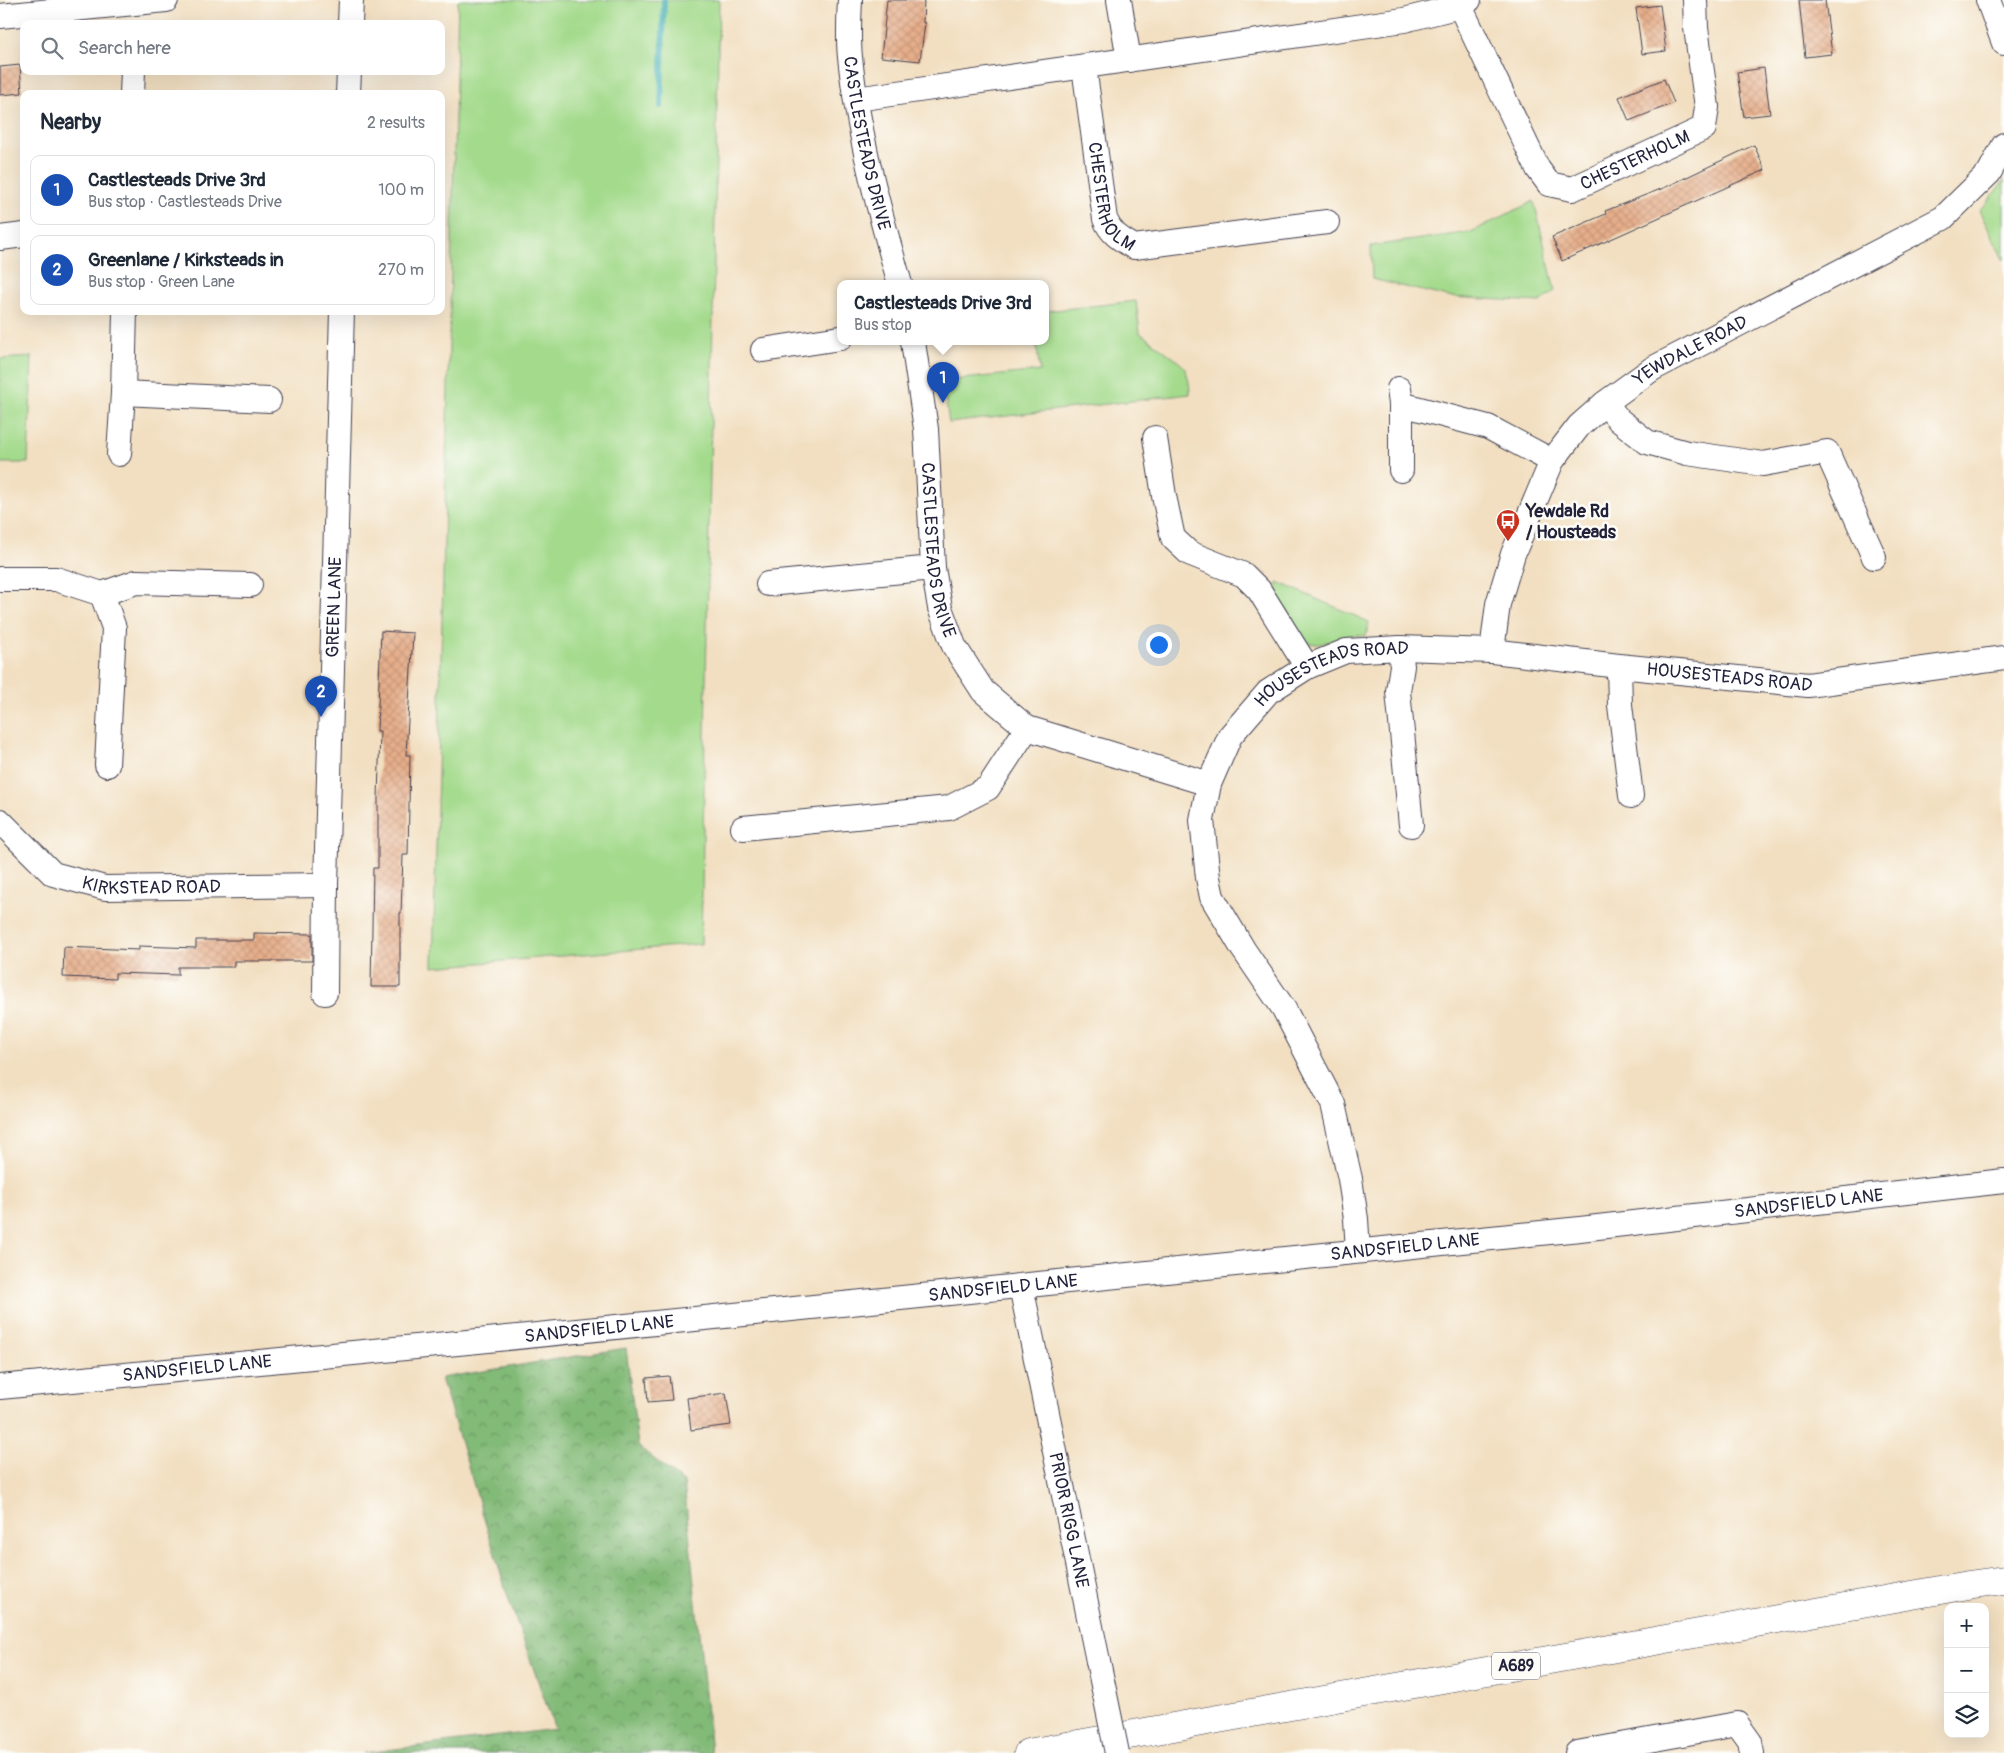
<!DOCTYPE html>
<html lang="en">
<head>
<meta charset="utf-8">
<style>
	body { margin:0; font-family:Pangolin,sans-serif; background:#f6f6f7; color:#1f2937 }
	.controls { position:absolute; right:15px; bottom:15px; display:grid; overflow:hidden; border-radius:10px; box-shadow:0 5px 20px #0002 }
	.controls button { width:45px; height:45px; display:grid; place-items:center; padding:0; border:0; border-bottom:1px solid #e0e1e3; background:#fff; color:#1f2937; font:25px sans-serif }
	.you { position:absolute; left:1158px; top:644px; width:18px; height:18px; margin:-12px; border:4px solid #fff; border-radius:50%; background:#1a73e8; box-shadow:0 0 0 8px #1a73e833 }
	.badge { display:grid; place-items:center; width:32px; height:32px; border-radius:50%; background:#ea580c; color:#fff; font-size:16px; font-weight:700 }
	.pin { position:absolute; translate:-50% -41px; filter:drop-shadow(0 1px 2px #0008) }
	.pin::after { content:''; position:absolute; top:26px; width:18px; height:15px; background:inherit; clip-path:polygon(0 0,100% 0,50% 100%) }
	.popup { position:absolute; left:837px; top:280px; width:212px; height:65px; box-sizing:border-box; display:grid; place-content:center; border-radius:10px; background:#fff; filter:drop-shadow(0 1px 4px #0005); font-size:16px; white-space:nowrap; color:#747a83 }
	.popup b { font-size:19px; color:#1f2937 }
	.popup::after { content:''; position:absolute; left:50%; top:100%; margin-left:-10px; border:10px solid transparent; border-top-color:#fff }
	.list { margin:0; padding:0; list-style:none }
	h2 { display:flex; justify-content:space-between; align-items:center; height:65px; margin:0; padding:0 20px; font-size:21px }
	h2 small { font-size:16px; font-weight:400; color:#747a83 }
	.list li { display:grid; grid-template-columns:32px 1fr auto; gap:15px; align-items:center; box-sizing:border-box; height:70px; margin:0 10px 10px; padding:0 10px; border:1px solid #e0e1e3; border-radius:10px }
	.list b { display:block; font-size:19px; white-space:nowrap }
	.list p { margin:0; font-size:16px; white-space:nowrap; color:#747a83 }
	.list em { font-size:16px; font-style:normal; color:#747a83 }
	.icon { flex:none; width:28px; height:28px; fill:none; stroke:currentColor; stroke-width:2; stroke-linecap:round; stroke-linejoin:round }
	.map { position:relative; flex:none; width:2004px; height:1753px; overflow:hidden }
	.search { position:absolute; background:#fff; box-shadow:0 5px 20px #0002; left:20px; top:20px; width:425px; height:55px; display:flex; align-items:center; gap:12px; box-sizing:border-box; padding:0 18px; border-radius:10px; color:#747a83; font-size:19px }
	.panel { position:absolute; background:#fff; box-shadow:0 5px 20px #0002; left:20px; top:90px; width:425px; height:225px; border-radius:10px }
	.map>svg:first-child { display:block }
	.green { fill:#a3da8b; stroke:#627e63 }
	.forest { fill:url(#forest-crowns); stroke:#526e59 }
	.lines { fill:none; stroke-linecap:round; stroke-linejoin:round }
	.stream { stroke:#3aacb3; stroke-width:6 }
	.building { fill:url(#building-cross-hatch) }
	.minor-casing { stroke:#413e4f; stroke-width:26 }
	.highway-casing { stroke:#413e4f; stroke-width:29 }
	.minor { stroke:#fff; stroke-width:24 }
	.highway { stroke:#fff; stroke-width:28 }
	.minor-bridge-casing { stroke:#413e4f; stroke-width:26; stroke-linecap:butt }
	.minor-bridge { stroke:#fff; stroke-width:24 }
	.labels { text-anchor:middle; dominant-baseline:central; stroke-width:5; stroke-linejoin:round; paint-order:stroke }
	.shield { fill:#fdfcf7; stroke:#646373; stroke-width:1 }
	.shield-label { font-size:16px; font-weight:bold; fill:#22223b }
	.street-label { font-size:18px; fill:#22223b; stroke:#fdfcf7 }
	.poi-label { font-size:18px; font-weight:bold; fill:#22223b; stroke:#fdfcf7; text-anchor:start }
</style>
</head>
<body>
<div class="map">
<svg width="2004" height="1753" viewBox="0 0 2004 1753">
	<defs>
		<pattern id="forest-crowns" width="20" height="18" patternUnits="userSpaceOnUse" patternTransform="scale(1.25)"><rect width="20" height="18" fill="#82ba77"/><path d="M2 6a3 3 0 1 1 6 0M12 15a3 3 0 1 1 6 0" fill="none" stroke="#6a9763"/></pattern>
		<pattern id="building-cross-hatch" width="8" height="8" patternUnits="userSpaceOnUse" patternTransform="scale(1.25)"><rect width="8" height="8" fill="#e6ae8a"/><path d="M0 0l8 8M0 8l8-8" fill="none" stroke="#c59578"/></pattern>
	</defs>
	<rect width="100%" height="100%" fill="#fdfcf7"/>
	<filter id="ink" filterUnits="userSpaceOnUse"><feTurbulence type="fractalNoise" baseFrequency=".02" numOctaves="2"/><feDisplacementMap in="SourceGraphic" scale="10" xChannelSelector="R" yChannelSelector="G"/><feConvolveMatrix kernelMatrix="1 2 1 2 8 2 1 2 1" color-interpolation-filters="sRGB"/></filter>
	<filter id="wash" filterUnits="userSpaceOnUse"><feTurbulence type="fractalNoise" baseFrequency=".0096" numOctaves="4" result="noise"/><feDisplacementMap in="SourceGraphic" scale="20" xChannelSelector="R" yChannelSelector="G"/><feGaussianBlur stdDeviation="1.12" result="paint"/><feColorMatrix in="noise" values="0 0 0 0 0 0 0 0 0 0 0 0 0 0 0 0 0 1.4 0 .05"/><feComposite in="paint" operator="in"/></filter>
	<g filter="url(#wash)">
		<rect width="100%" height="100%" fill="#f2dfc1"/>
		<path class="green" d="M458 0H719L701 944 433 967Z
			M2004 180V261L1979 210 1987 203Z
			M1534 201 1555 291 1540 302 1448 297 1372 279 1371 246 1471 232Z
			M1136 301 1140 333C1148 339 1181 362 1184 367 1188 374 1190 386 1190 394L949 423 943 381 1040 371 1036 342H1046V311Z
			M32 357 28 463H0V359Z
			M1278 582 1369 622 1366 636C1359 636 1352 635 1346 636 1330 639 1319 650 1304 640L1277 596Z"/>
		<path class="forest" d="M626 1348 638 1446 684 1483 711 1753H363L555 1729 509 1600 441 1378Z"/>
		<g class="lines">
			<path class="stream" d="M661 106 664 0"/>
		</g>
		<g id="blocks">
			<path class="building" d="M887 0H924L923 23H925L920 61 881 57Z
				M1799 0H1825L1832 54 1805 57Z
				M1660 5 1666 51 1642 54 1636 8Z
				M20 65 22 93 0 95V67Z
				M1764 68 1770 114 1744 117 1737 72Z
				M1664 79 1674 103 1629 121 1619 97Z
				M1754 145 1765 170 1562 261 1552 237 1606 214 1605 211 1666 187Z
				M381 631 413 633 406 755H410L408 855H403L401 913H400V987H371L373 868H378V798L380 731H377Z
				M254 933 312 934V961H234V967H178V975L115 973V979L63 977 64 947 139 950V946L196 948V940H254Z
				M669 1376 672 1400 648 1402 646 1378Z
				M726 1393 731 1425 691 1430 687 1398Z"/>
		</g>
	</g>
	<g filter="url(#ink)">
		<use href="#blocks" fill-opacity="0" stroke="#413e4f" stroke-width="1"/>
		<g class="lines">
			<g class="minor-casing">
				<g id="minor">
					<path id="s1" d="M850 0C849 19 848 39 850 57 858 134 879 210 900 284"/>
					<path d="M1119 0 1129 60"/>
					<path d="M1988 0 2004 43"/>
					<path id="s2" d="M1460 6 1538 169 1549 184 1572 189 1704 128 1707 107 1696 28 1695 0"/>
					<path d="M0 16 166 0"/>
					<path d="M350 24 351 0"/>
					<path id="s3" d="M1084 67 1105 219C1111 234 1121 239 1134 247L1327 222"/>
					<path d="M132 94 133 71"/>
					<path d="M348 94 349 71"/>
					<path d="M856 99 1404 20 1460 6 1469 0"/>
					<path d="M0 238 24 235"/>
					<path id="s4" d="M913 342 926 429 933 568 940 608 954 646 983 691 1027 728 1209 784"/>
					<path d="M763 350 840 338"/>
					<path d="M1399 389 1401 404V470"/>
					<path d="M123 393 269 400"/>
					<path d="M1605 403 1619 420 1647 442 1687 453 1763 464 1827 452 1874 557"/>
					<path d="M1401 404 1488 427 1552 461"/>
					<path d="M1155 438 1164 496 1173 538 1189 553 1244 575 1259 590 1307 667"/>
					<path d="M119 454 123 393 125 311"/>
					<path d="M0 579H56L102 594 114 628 107 765"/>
					<path d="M768 584 933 568"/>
					<path d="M102 594 136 582 250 585"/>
					<path d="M1400 648 1402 666 1398 691 1411 825"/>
					<path id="s5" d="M1492 651 1498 604 1513 554 1552 461 1579 426 1605 403 1652 369 1943 218 1989 173 2004 145"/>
					<path d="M1619 666 1620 705 1631 796"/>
					<path id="s6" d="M0 821 53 874 105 888 326 885"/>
					<path d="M743 828 949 808 988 788 1027 728"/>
					<path id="s7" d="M325 993 326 885 342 311"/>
					<path id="s8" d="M1358 1251 1356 1219 1350 1179 1333 1104 1284 1009 1243 949 1212 897 1208 878 1202 820 1209 784 1230 736 1268 692 1307 667 1346 651 1400 648 1492 651 1619 666 1808 685 2004 658"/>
					<path id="s9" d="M1021 1286 1098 1661"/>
					<path id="s10" d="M0 1387 478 1341 1580 1229 2004 1181"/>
					<path d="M1577 1753 1737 1724 1750 1742 1752 1753"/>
				</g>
			</g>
			<g class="highway-casing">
				<path id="highway" d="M1028 1753 1968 1585 2004 1580"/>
			</g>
			<use href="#minor" class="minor"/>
			<use href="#highway" class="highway"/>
			<g class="minor-bridge-casing">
				<path id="minor-bridge" d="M1098 1661 1117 1753"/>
			</g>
			<use href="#minor-bridge" class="minor-bridge"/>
		</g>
	</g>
	<defs>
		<g id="bus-pin" transform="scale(1.25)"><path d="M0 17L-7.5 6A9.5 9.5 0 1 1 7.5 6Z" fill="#c8321e" stroke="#fdfcf7"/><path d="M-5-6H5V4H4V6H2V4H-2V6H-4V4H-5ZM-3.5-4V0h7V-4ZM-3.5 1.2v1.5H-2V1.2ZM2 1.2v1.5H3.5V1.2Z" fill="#fff"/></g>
	</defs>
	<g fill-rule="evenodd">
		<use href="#bus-pin" x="1508" y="521"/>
	</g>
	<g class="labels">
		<rect class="shield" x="1492" y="1652.5" width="48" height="27" rx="4"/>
		<g class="shield-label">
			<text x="1516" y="1666">A689</text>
		</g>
		<g class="street-label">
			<text stroke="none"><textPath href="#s1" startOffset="145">CASTLESTEADS DRIVE</textPath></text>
			<text stroke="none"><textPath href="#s2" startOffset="292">CHESTERHOLM</textPath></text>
			<text stroke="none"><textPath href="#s3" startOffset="135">CHESTERHOLM</textPath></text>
			<text stroke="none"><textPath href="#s5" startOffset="380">YEWDALE ROAD</textPath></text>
			<text stroke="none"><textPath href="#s4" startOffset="210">CASTLESTEADS DRIVE</textPath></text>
			<text stroke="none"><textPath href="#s7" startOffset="386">GREEN LANE</textPath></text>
			<text stroke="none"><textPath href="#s8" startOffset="1088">HOUSESTEADS ROAD</textPath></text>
			<text stroke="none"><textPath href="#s8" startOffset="682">HOUSESTEADS ROAD</textPath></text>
			<text stroke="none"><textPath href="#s6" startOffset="175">KIRKSTEAD ROAD</textPath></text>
			<text stroke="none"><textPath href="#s10" startOffset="1818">SANDSFIELD LANE</textPath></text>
			<text stroke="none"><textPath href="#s10" startOffset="1412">SANDSFIELD LANE</textPath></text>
			<text stroke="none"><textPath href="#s10" startOffset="1008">SANDSFIELD LANE</textPath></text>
			<text stroke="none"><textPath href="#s10" startOffset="602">SANDSFIELD LANE</textPath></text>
			<text stroke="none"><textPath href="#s10" startOffset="198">SANDSFIELD LANE</textPath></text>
			<text stroke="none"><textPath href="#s9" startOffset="239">PRIOR RIGG LANE</textPath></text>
		</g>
		<g class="poi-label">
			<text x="1526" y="511">Yewdale Rd<tspan x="1526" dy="21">/ Housteads</tspan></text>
		</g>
	</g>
</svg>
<div class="controls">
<button>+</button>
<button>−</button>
<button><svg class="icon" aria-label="layers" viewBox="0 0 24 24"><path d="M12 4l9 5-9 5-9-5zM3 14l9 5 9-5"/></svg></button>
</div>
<div class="you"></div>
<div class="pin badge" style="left:943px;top:403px;background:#1a4fb4">1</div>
<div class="popup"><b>Castlesteads Drive 3rd</b>Bus stop</div>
<div class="pin badge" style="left:321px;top:717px;background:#1a4fb4">2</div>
<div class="search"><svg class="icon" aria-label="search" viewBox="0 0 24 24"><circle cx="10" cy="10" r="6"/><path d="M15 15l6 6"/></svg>Search here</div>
<section class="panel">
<h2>Nearby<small>2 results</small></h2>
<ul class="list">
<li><span class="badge" style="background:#1a4fb4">1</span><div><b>Castlesteads Drive 3rd</b><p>Bus stop · Castlesteads Drive</p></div><em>100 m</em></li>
<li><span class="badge" style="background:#1a4fb4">2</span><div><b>Greenlane / Kirksteads in</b><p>Bus stop · Green Lane</p></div><em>270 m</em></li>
</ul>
</section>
</div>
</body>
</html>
